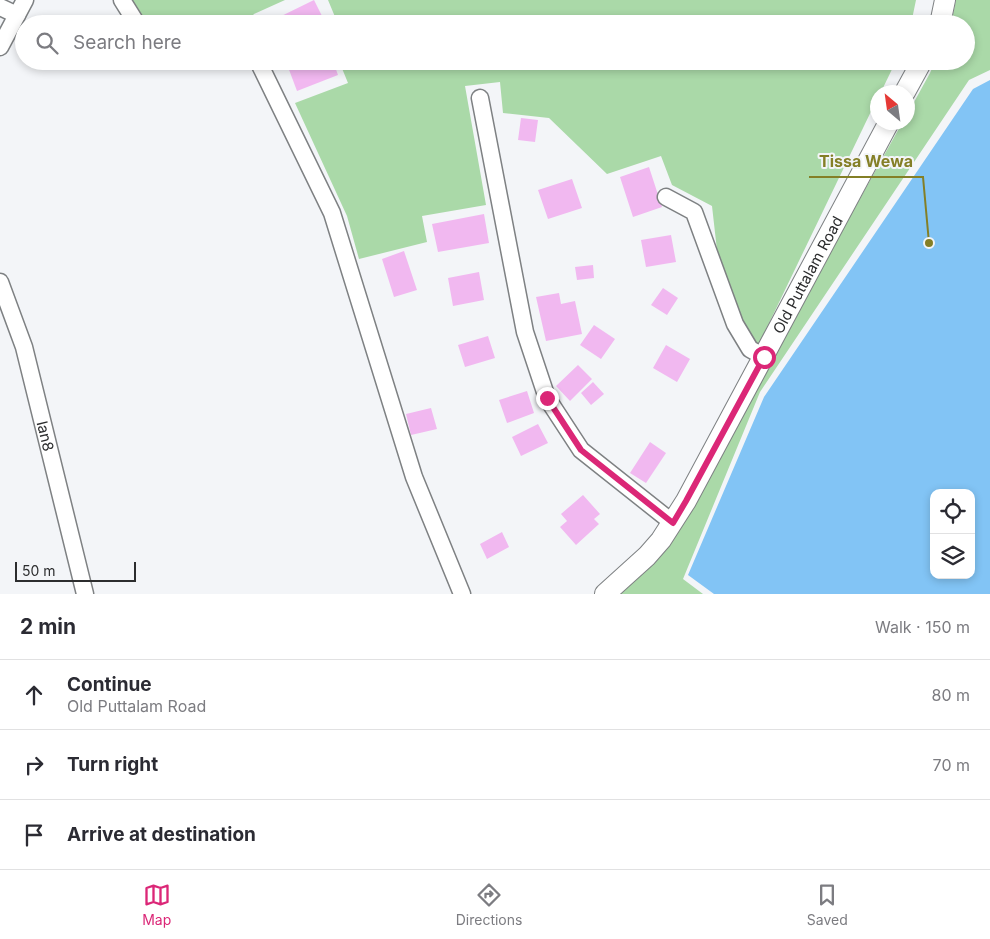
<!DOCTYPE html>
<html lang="en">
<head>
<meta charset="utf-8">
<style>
	body { margin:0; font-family:Inter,sans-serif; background:#f2f2f3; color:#2b2b33 }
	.controls { position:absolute; right:15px; bottom:15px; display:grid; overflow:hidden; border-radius:10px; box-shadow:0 2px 8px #0003 }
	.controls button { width:45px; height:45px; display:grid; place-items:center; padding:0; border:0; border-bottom:1px solid #e1e1e2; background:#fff; color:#2b2b33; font:25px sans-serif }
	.compass { position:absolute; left:870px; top:85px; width:45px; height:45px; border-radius:50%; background:#fff; box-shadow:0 2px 8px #0003; rotate:331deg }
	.scale { position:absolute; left:15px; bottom:12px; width:121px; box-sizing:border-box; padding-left:5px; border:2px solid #2c2d2e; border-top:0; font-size:14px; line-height:18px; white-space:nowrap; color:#2c2d2e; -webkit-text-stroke:4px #f3f5f8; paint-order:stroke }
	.stop { position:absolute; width:15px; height:15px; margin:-11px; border:4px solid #db2777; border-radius:50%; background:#fff }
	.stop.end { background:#db2777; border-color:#fff; box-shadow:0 1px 5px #0008 }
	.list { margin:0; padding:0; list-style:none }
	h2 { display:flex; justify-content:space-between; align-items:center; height:65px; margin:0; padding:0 20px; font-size:21px }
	h2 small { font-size:16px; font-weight:400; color:#7c7c81 }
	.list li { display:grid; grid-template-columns:32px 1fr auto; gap:15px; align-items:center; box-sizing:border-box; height:70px; padding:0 20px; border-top:1px solid #e1e1e2 }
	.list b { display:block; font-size:19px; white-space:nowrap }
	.list p { margin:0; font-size:16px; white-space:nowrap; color:#7c7c81 }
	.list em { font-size:16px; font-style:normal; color:#7c7c81 }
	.icon { flex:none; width:28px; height:28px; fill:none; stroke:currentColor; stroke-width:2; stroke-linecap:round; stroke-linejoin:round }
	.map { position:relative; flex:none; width:990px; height:594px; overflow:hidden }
	.search { position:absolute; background:#fff; box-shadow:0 2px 8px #0003; left:15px; right:15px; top:15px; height:55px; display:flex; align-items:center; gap:12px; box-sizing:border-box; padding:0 18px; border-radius:28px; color:#7c7c81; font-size:19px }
	.sheet { height:275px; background:#fff }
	nav { display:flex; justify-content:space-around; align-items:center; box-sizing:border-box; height:70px; border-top:1px solid #e1e1e2; background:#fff; font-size:14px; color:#7c7c81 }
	nav a { display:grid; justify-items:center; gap:2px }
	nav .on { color:#db2777 }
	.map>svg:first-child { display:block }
	.green { fill:#aad9a8 }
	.water { fill:#82c4f5; fill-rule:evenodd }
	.building { fill:#f1b8f0 }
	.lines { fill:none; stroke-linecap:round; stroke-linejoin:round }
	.minor-casing { stroke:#7e8183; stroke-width:19 }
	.major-casing { stroke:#7e8183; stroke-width:22 }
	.minor { stroke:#fff; stroke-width:16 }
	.major { stroke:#fff; stroke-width:20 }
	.route { stroke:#db2777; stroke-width:6 }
	.labels { text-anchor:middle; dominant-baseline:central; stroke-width:4; stroke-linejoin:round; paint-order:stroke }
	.street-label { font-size:15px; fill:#2c2d2e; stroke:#f3f5f8 }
	.leader { fill:none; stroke:#847f26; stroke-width:2 }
	.callout-dot { fill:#847f26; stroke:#f3f5f8; stroke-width:2 }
	.callout-label { font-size:16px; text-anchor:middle; font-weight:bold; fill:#847f26; stroke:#f3f5f8; stroke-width:4; stroke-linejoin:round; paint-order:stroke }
</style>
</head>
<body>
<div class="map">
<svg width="990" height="594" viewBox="0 0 990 594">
	<rect width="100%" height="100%" fill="#f3f5f8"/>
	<path class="green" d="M132 0H285L254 14 245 24H148Z
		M328 0H916L911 24H338Z
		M956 0H990V70L969 80 760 392 683 579 703 594H615L768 364 902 123 908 122V113L930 73 935 61H966V24H951Z
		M339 61H896L881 92H878L877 99 758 346 743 332 718 259 712 206 672 185 661 156 607 174 549 118 503 113 500 82 465 86 486 205 422 216 427 242 359 259 347 216 295 103 348 83Z"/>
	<path class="water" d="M990 80V594H714L688 575 764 397 973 89ZM934 493H971V575H934Z"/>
	<path class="building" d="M314 0 326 24H265Z
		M304 61H333L338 75 297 91 288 67Z
		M521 118 538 120 535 142 518 140Z
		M649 167 662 207 633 217 620 177Z
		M572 179 582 208 548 219 538 190Z
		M484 214 489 243 438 252 432 224Z
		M671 235 676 262 646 267 641 240Z
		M404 251 417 290 394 297 382 259Z
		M593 265 594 278 577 280 575 267Z
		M479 272 484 300 453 306 448 278Z
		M663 288 678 298 667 315 651 305Z
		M559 293 561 304 575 301 582 334 546 341 536 297Z
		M594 325 615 339 601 359 580 345Z
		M488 336 495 358 465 367 458 345Z
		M666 345 690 359 677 382 653 368Z
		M578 365 592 379 570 401 556 386Z
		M593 382 604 394 591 405 581 393Z
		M527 391 534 413 507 423 499 400Z
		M431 408 437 429 411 435 406 414Z
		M538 424 548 443 521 456 512 437Z
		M650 442 666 453 646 483 630 473Z
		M583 495 600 514 594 519 599 524 576 545 560 527 567 521 561 514Z
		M502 532 509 547 487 559 480 544Z"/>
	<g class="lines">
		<g class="minor-casing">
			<g id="minor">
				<path d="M122 0 137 24"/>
				<path d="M0 7 17 15"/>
				<path d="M0 47 25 0"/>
				<path d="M258 61 332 213 414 477 462 594"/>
				<path d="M480 98 525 332 547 398 581 450 673 523"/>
				<path d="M666 197 694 212 735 324 750 349 764 357"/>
				<path id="s1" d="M0 282 24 347 85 594"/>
			</g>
		</g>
		<g class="major-casing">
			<g id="major">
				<path d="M940 24 945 0"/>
				<path d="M905 92 922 61"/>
				<path id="s2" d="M605 594 647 556 661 540 686 501 889 122"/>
			</g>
		</g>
		<use href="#minor" class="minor"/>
		<use href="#major" class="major"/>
	</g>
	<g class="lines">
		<path class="route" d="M547 398 581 450 673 523 686 501 764 357"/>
	</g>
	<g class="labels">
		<g class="street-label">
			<text stroke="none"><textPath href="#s2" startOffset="381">Old Puttalam Road</textPath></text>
			<text stroke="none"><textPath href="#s1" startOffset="161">lan8</textPath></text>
		</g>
	</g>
	<path class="leader" d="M929 243L923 177H809"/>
	<circle class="callout-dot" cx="929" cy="243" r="5"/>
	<g class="callout-label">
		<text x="866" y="167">Tissa Wewa</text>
	</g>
</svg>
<div class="controls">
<button><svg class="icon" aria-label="locate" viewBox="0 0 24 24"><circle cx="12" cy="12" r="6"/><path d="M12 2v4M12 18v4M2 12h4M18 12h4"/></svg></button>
<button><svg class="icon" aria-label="layers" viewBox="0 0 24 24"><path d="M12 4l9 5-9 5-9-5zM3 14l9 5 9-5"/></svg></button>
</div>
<svg class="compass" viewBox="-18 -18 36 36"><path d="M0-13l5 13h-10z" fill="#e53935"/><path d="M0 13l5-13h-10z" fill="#7c7c81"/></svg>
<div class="scale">50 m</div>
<div class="stop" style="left:764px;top:357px"></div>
<div class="stop end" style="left:547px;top:398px"></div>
<div class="search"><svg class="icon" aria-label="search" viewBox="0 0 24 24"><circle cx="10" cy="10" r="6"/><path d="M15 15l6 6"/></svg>Search here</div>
</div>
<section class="sheet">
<h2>2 min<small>Walk · 150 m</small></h2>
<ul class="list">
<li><svg class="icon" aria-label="ahead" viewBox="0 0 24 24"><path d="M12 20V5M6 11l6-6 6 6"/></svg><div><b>Continue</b><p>Old Puttalam Road</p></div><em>80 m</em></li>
<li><svg class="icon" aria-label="right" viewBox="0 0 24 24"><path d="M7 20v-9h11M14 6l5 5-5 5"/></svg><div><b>Turn right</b></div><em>70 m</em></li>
<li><svg class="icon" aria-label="arrive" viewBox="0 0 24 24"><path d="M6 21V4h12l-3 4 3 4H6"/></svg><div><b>Arrive at destination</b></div></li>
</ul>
</section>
<nav>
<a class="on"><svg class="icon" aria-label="map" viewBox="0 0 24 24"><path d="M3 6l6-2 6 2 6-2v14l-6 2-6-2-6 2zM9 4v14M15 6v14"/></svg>Map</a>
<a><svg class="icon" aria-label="directions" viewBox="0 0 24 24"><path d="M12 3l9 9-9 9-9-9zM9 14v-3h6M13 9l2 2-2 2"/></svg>Directions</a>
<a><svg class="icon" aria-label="saved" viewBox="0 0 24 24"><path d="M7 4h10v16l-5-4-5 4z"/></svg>Saved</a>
</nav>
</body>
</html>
